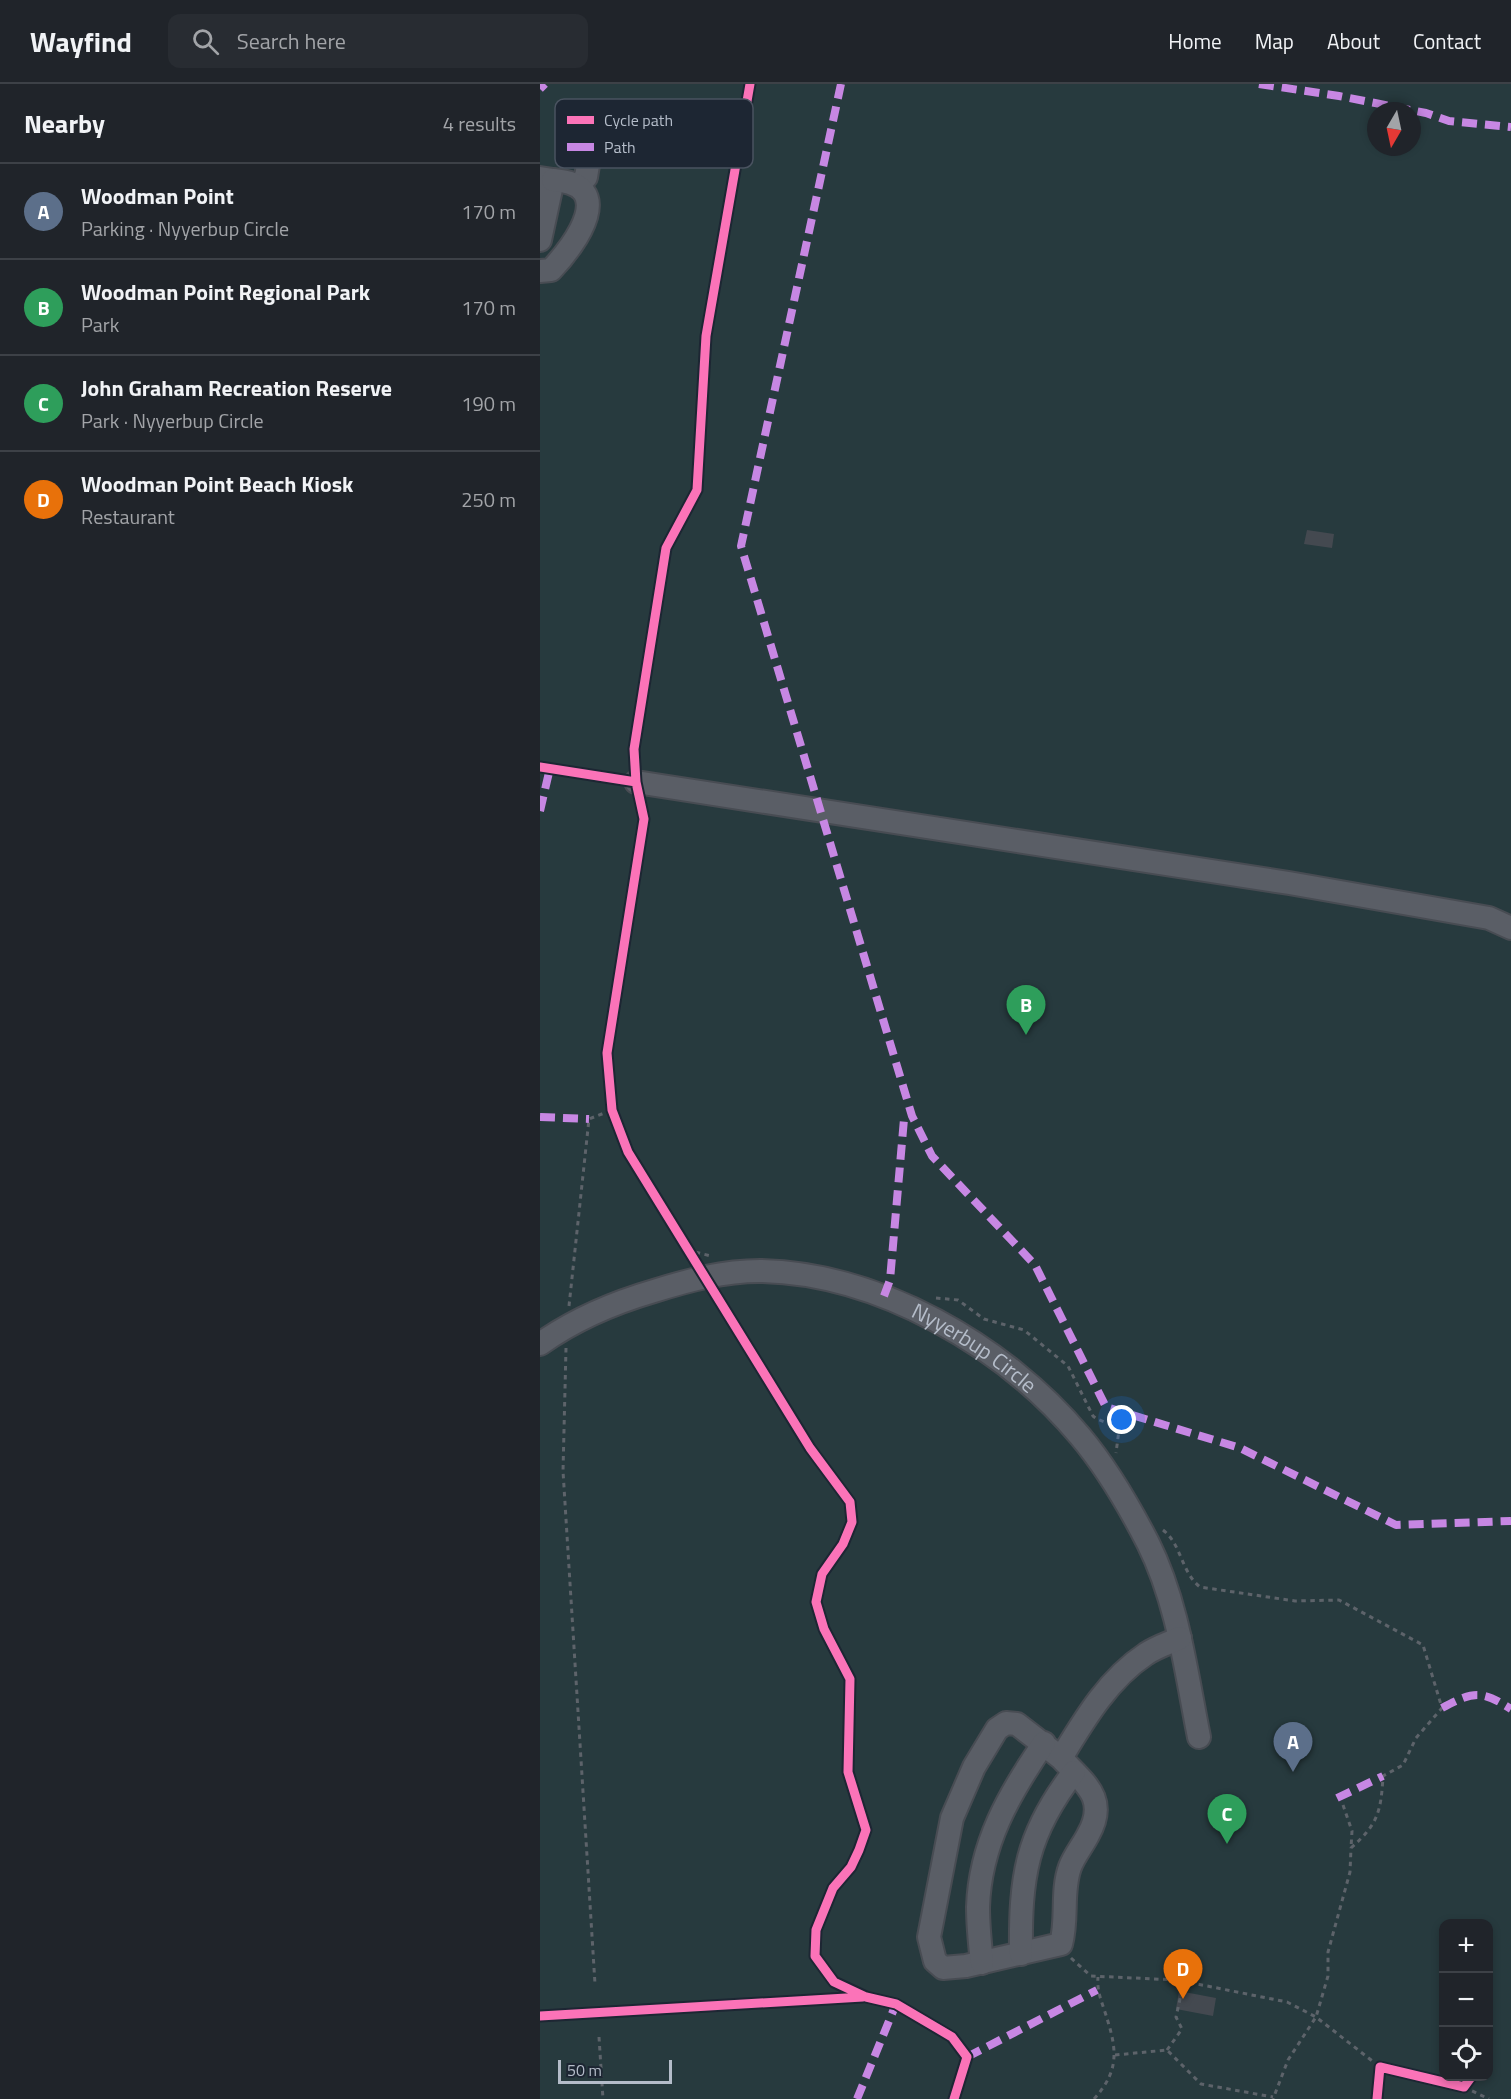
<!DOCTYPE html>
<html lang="en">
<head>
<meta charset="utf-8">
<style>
	body { margin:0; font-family:"Titillium Web",sans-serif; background:#282c32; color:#f1f3f6 }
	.controls { position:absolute; right:18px; bottom:18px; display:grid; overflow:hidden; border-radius:12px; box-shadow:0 3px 9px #0003 }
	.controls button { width:54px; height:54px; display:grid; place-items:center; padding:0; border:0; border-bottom:2px solid #3d4147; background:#20242a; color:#f1f3f6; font:30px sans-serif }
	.compass { position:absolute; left:827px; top:18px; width:54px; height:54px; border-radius:50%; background:#20242a; box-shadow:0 3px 9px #0003; rotate:189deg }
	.scale { position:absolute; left:18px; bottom:15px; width:114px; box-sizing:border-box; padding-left:6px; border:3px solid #b4bcc9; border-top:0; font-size:16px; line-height:21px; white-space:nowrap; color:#b4bcc9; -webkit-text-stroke:4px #1d2633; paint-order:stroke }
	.you { position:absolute; left:582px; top:1336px; width:21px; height:21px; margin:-15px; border:4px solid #fff; border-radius:50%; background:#1a73e8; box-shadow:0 0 0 9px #1a73e833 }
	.badge { display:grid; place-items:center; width:39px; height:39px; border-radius:50%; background:#848b96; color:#fff; font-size:20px; font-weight:700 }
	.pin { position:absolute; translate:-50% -50px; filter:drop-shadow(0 2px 3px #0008) }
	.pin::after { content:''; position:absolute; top:32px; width:21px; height:18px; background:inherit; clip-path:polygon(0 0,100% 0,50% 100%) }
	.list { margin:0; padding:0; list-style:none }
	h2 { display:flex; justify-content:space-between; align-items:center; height:78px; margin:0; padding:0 24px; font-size:26px }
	h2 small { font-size:20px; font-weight:400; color:#a2a4a8 }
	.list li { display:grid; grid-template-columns:39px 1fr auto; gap:18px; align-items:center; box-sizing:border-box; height:96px; padding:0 24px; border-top:2px solid #3d4147 }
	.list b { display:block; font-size:22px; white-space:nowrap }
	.list p { margin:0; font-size:20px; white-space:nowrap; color:#a2a4a8 }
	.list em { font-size:20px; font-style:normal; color:#a2a4a8 }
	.icon { flex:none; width:33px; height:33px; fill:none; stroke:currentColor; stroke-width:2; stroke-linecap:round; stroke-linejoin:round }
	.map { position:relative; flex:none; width:971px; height:2015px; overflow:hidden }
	header { display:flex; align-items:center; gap:36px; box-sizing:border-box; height:84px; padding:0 30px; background:#20242a; border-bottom:2px solid #3d4147 }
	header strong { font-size:28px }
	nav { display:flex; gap:33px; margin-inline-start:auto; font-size:21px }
	.search { width:420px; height:54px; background:#282c32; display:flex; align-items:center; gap:15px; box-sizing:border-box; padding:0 21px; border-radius:12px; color:#a2a4a8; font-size:22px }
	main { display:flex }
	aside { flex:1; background:#20242a }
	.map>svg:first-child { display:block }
	.green { fill:#273a3e; fill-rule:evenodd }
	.building { fill:#444950 }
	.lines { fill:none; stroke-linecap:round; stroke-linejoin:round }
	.minor-casing { stroke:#484c53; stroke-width:26 }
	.path { stroke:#5d636a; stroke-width:3; stroke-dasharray:4.5 4.5; stroke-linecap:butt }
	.minor { stroke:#5a5e66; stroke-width:22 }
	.quiet { stroke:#c787e3; stroke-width:8; stroke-dasharray:15 8; stroke-linecap:butt }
	.cycleway-casing { stroke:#1d2633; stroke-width:13 }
	.cycleway { stroke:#fb73b8; stroke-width:9 }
	.labels { text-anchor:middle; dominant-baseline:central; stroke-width:4.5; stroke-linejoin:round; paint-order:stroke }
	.street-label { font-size:22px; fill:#b4bcc9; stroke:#1d2633 }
	.key { fill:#1d2633; stroke:#4a5360; stroke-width:1.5 }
	.key-label { font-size:16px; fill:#b4bcc9 }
</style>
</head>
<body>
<header>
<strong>Wayfind</strong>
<div class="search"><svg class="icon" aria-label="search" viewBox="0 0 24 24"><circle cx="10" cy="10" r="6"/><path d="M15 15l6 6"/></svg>Search here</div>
<nav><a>Home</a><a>Map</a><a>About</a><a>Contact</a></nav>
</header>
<main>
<aside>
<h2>Nearby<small>4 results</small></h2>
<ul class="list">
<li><span class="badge" style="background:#5c6f8a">A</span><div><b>Woodman Point</b><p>Parking · Nyyerbup Circle</p></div><em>170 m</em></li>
<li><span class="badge" style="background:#2e9e5b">B</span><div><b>Woodman Point Regional Park</b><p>Park</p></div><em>170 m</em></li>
<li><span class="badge" style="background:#2e9e5b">C</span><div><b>John Graham Recreation Reserve</b><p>Park · Nyyerbup Circle</p></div><em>190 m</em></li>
<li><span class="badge" style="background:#e8710a">D</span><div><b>Woodman Point Beach Kiosk</b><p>Restaurant</p></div><em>250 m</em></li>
</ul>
</aside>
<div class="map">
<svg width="971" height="2015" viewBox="0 0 971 2015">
	<rect width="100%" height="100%" fill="#2a3038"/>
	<path class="green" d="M0 0H971V2015H0ZM836 27H872V63H836ZM904 1840H948V1992H904Z"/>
	<path class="building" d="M767 446 794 450 792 464 764 460Z
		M639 1907 676 1914 673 1932 636 1925Z"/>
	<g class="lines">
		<g class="minor-casing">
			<g id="minor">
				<path d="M0 94 13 96 0 156"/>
				<path d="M39 101 46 93 50 69"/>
				<path d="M0 187 11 186C37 159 78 100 13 96"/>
				<path d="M96 698 749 799 949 834 971 844"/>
				<path id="s1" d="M0 1260C35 1235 73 1219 114 1207 149 1196 183 1187 220 1187 338 1189 465 1262 540 1352 567 1384 589 1422 608 1459 638 1519 646 1588 659 1653"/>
				<path d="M521 1674 477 1640 466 1639 457 1645 434 1683 412 1734 389 1853 395 1877 403 1884 426 1882 521 1860C528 1835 521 1808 530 1783 534 1772 543 1761 548 1751 569 1714 544 1699 521 1674 544 1636 568 1595 606 1570 616 1563 629 1559 640 1554"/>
				<path d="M481 1870C480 1793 486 1750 534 1688"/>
				<path d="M442 1879C440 1861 438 1842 438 1823 440 1760 469 1710 504 1659"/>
			</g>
		</g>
		<path class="path" d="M147 1166 171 1172
			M396 1214 418 1216 444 1235 484 1246 528 1282 553 1332C561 1339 572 1338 579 1346L576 1369
			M29 1222 49 1035 72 1026
			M26 1264 23 1387 55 1900
			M623 1446C642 1461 641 1488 660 1503L755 1517 799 1516 883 1561 902 1624 876 1654 863 1681 843 1692C841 1728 838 1740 811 1764L810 1788 788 1868V1892L776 1933 748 1976 733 2015
			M803 1721 812 1747 811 1764
			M531 1874 551 1892 637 1896 747 1918 776 1933 840 1983
			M59 1953 63 2015
			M627 1966 642 1945 636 1933 644 1897
			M575 1971 627 1966 661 2000 733 2013
			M924 2003 949 2015
			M554 2015C582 1984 576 1962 564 1925 560 1913 557 1906 558 1893"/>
		<use href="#minor" class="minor"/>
		<path class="quiet" d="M301 0 201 462 372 1032 392 1072 495 1181 566 1323 700 1364 856 1441 971 1437
			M719 0 799 12 886 29 909 37 971 43
			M0 5 5 0
			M0 727 10 684
			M0 1033 49 1035
			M344 1212 350 1196 364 1035
			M902 1624C934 1607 941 1606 971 1625
			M797 1714 843 1692
			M427 1973 557 1906
			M317 2015 356 1920"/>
		<g class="cycleway-casing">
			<path id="cycleway" d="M210 0 166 252 157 406 126 464 94 665 96 698 104 735 67 969 72 1026 88 1068 270 1364 310 1418 312 1438 303 1460 282 1490 276 1518 284 1545 310 1595 308 1688 326 1746 319 1766 311 1783 293 1804 276 1846 275 1872 294 1898 326 1913 356 1920 412 1953 427 1973 414 2015
				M0 683 96 698
				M0 1932 323 1913
				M837 2015 840 1983 924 2003 932 1992"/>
		</g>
		<use href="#cycleway" class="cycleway"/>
	</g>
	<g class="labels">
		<g class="street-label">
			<text stroke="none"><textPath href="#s1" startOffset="466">Nyyerbup Circle</textPath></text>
		</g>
	</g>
	<rect x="15" y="15" width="198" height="69" rx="9" class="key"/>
	<rect x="27" y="32" width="27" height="8" fill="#fb73b8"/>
	<rect x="27" y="59" width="27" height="8" fill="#c787e3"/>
	<g class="key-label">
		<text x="64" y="42">Cycle path</text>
		<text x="64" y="69">Path</text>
	</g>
</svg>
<div class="controls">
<button>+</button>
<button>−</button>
<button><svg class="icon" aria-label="locate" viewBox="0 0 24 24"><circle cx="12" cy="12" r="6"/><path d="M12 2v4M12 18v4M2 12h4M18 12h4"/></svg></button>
</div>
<svg class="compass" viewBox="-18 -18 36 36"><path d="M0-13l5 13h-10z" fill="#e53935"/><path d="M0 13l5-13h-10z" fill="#a2a4a8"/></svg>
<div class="scale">50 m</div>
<div class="you"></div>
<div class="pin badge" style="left:753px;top:1688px;background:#5c6f8a">A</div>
<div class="pin badge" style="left:486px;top:951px;background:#2e9e5b">B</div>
<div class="pin badge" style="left:687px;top:1760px;background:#2e9e5b">C</div>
<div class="pin badge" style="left:643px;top:1915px;background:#e8710a">D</div>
</div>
</main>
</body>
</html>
